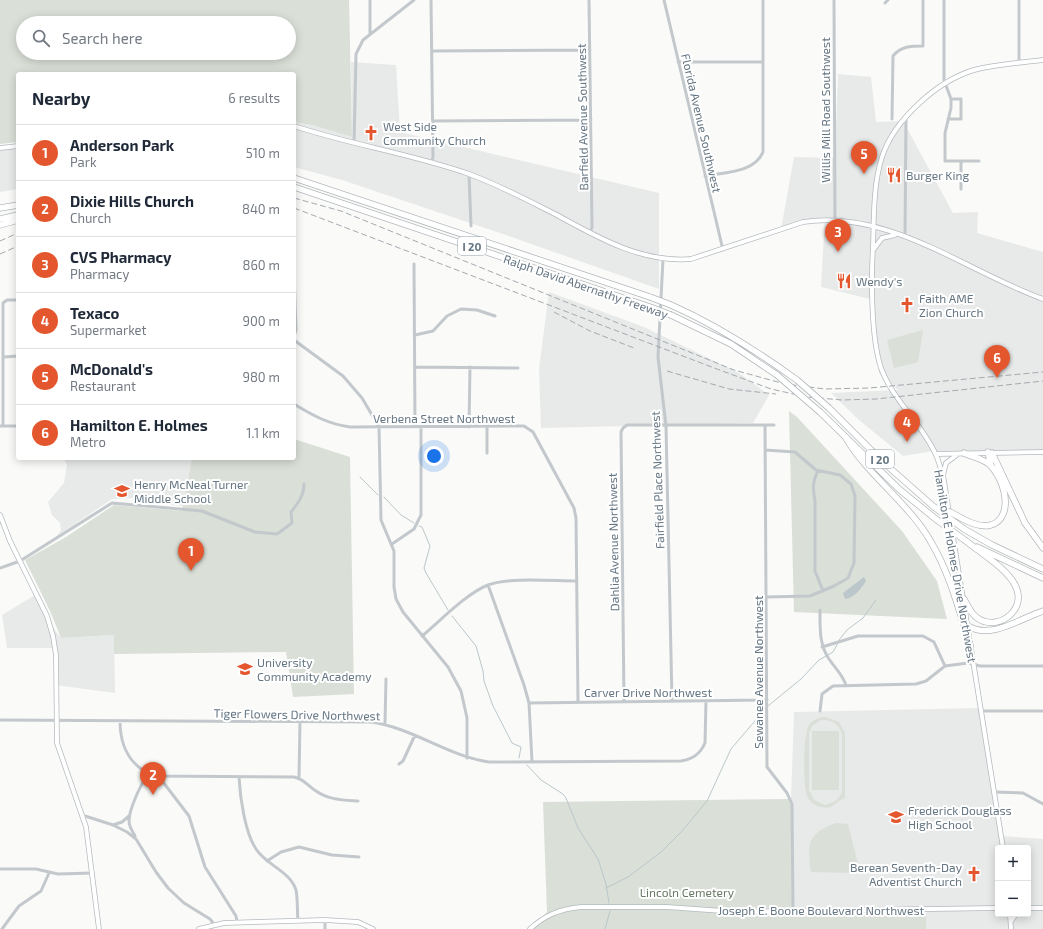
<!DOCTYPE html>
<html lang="en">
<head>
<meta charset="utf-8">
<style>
	body { margin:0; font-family:"Exo 2",sans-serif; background:#f2f2f3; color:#1f2937 }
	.controls { position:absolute; right:12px; bottom:12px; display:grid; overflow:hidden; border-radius:4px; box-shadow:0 2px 10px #0003 }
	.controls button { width:36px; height:36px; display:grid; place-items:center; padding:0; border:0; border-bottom:1px solid #e0e1e3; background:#fff; color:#1f2937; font:20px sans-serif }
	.you { position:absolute; left:434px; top:456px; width:14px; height:14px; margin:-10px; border:3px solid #fff; border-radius:50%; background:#1a73e8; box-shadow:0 0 0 6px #1a73e833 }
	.badge { display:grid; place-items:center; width:26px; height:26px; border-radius:50%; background:#e4572e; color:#fff; font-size:13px; font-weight:700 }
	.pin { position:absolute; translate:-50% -33px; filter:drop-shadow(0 1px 2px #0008) }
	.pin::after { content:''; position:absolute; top:21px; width:14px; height:12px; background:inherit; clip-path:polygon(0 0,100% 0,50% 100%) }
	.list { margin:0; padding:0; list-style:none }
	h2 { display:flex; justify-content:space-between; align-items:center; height:52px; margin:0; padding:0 16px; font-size:17px }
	h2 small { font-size:13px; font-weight:400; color:#747a83 }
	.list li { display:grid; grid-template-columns:26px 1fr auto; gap:12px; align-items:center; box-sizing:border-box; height:56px; padding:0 16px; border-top:1px solid #e0e1e3 }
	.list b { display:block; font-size:15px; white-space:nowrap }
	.list p { margin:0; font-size:13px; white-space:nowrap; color:#747a83 }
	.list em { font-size:13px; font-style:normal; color:#747a83 }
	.icon { flex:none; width:22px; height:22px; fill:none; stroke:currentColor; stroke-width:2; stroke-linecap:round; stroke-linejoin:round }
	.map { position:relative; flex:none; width:1043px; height:929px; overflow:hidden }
	.search { position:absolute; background:#fff; box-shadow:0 2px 10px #0003; left:16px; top:16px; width:280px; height:44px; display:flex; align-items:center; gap:10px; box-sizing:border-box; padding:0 14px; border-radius:22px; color:#747a83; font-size:15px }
	.panel { position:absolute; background:#fff; box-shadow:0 2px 10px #0003; left:16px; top:72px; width:280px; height:388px; border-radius:4px }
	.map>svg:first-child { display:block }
	.built { fill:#e8e9e9; fill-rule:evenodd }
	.green { fill:#dadfd7; fill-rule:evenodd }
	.water { fill:#bbc7cb }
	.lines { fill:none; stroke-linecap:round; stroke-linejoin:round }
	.stream { stroke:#bbc7cb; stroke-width:1 }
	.secondary-casing { stroke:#b3babf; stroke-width:5.5 }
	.highway-casing { stroke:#b4b9bd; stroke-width:7 }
	.street { stroke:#c3c8cc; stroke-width:3 }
	.secondary { stroke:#fff; stroke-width:4 }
	.highway { stroke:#fff; stroke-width:5.5 }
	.rail { stroke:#a2aab0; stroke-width:1; stroke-dasharray:6 3; stroke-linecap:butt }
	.highway-bridge-casing { stroke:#b4b9bd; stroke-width:7; stroke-linecap:butt }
	.highway-bridge { stroke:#fff; stroke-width:5.5 }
	.labels { text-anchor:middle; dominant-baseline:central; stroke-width:4; stroke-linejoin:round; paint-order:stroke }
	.shield { fill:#fff; stroke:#939fa8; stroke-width:1 }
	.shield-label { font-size:11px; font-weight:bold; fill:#657683 }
	.street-label { font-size:12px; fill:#657683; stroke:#fff }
	.poi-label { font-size:12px; fill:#657683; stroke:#fff; text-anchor:start }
	.park-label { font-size:12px; fill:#687a64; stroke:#fff }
</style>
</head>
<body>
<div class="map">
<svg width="1043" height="929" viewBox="0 0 1043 929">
	<rect width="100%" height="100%" fill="#fafaf8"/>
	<path class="built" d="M351 62 396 65 400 132 659 193V289L503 234 342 180 294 167V122L312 125 352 137Z
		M838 74 871 77 876 122 903 121 953 213 978 212 977 233 1043 252V453L934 451 903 456 859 420 831 393 898 390 879 373 874 339V300L821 287 825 217 781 229 794 157 835 158Z
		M18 146V189L0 192V147Z
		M549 292 644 327 739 373 769 395 753 423 541 428 539 369Z
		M63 458H192L183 506 142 502 133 498 112 499 57 536 61 530 60 523 52 515 48 502 64 483 67 464Z
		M35 595 45 617 61 638 114 635 115 693 55 685 53 648H7L2 615Z
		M980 708 1003 836 1043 839V929H926V909H792L791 799 794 712ZM998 848H1028V914H998Z"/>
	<path class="green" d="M0 0H349L352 137 312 125 294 122V74H18V142L0 144ZM23 23H289V53H23Z
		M923 330 918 362 894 368 887 340Z
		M789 411 797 417 902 531 937 581 947 619 794 612Z
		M294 439 350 457 354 694 293 697 286 652 114 654V635L61 638 51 613 25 560 66 537 114 505 182 511 192 458H294Z
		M825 717 839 722 845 733V798C837 799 834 811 821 807 815 806 809 801 807 796 803 785 803 734 809 725 813 720 819 717 825 717ZM821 720C832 719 840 725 842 735V793L836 801 825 805 814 800 809 790V733L812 726Z
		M812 731H839V790H812Z
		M791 799 792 909 719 908 717 915 737 916 926 915V929H530L547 912 543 802Z
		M836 823 848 824 859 868 855 873 811 872C807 843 808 833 836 823Z"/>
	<path class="water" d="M864 577 866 581C861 589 854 598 845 599L843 593Z"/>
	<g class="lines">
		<path class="stream" d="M360 477 378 495
			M384 497 401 515 414 523
			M419 526 422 527 430 546 424 568 426 573 448 610
			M452 616 476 646 483 671 484 681 493 706 512 743 521 747 519 758
			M839 640 847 630 863 618 876 600
			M768 706 801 679 819 660 833 652 838 643
			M527 765 541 780 563 794 566 798 578 828 598 859 606 884 609 903
			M606 888 628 877 661 852 683 830 707 801 731 749 766 708
			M605 929 610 911"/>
		<g class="secondary-casing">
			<path id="secondary" d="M294 126C352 145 412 154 469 174 499 185 527 200 555 214 597 237 641 263 691 259L803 222C890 209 965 271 1043 299
				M0 148 18 146
				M873 250 882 238 895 235
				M936 454 1043 452
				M943 475 946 463 958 454
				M0 515 10 541 47 616 53 636 56 655 57 743 86 827 99 929
				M969 636 943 475C940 468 939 461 936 455 922 423 893 401 881 368 871 338 871 280 873 247 874 218 873 185 882 157 894 120 937 81 974 70 996 64 1020 63 1043 60
				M970 642 1003 848
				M1028 908H1043
				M1010 914 1011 929
				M1011 921 1016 914
				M199 929 224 923 325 920 358 922 373 929
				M530 929C545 915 560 909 581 907H667L737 912 998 908"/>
		</g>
		<g class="highway-casing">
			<path id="highway" d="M294 178 650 297
				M294 187 650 307
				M0 208 18 205
				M0 219 18 215
				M0 225 18 220
				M671 305C716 325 757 351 797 380
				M671 315 731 344 777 375
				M829 408 883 462 934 507
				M820 412 900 490 937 520
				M846 438C869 477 909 503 931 542 950 574 959 610 970 645
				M988 452 991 466
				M992 453 1025 523 1043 548
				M963 519C1008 543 1016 497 992 467 986 459 972 457 964 453
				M964 529 992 545 1043 569
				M977 547 1043 578
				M964 599C967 605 971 613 976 617 996 633 1027 611 1016 587 1008 569 982 554 966 541
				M968 626C991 640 1021 618 1043 611"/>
		</g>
		<path class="street" d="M431 0 433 157 432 162
			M589 0 592 227 590 233
			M664 0 723 250
			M834 0 835 221
			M944 0V80L951 99V108L945 133V161H979
			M885 3 888 0
			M370 34V0
			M432 51 590 50
			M678 62H763
			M1019 63V0
			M892 119 893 56C901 46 911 46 923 46V0
			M948 119H961V99H951
			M433 121 591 120
			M354 143 356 54 363 40 414 0
			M961 161V189
			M469 174 471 226
			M705 176C725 172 754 173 763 152V0
			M905 236 906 118
			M663 259 658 357 666 426 672 701
			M414 264 415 427
			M294 273 296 330 294 336
			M415 335 433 331 447 316 461 309 477 310 495 316
			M294 340 343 376 362 398 379 427 381 520 394 551V587L396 599 403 612 448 667 461 691 467 718V758
			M4 357 18 356
			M415 367 518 368
			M294 404C312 415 328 424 350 427L524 426 533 432 574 508 576 518 578 702
			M765 425 767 767 787 793 792 804 793 911
			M0 426H18
			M3 426V303L7 300H18
			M487 426V453
			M469 427 470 367
			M765 450 795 452 816 470 840 475 851 484 855 496 854 563 848 578 834 586 810 596 767 597
			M818 471C812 482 813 489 815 501V571L823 591
			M392 544 414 529 421 515V427
			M0 568 20 561 112 503 202 511 255 532 277 534 292 523 291 512C298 503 304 496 304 484
			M488 585 524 685 529 703 532 762
			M820 610C820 628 819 644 829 659 835 668 844 676 846 686
			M422 636C440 621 467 593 488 585 510 577 552 581 577 581
			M822 647 858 636H923L934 642 945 666
			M624 701 621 432 623 428 627 425H774
			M529 703 767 700
			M820 711 822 694 833 686 916 684 926 681 945 666 968 663 980 666H1043
			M982 711H1043
			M0 720 370 722C412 727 447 756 489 762L681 761C693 759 700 754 705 743L706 701
			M120 721C120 746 130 767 155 776L294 777C304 779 308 786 316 791 329 800 343 800 358 801
			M385 723 386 679
			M399 764 403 761 415 735
			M162 777 163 782 189 816 205 867 236 916 237 922
			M239 777C240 797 245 833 256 849 266 865 290 871 296 890 298 900 297 911 298 921
			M299 778 300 722
			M994 792 1023 793 1043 804
			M82 815 113 825 127 832 136 839 156 872 168 888 184 903 210 919 214 924
			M113 825 122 822 129 816
			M135 836C133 832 129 827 129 821 129 809 141 784 148 774
			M267 861 281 852 299 847 332 855 359 857
			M0 869H36L58 874 93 873
			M325 920V929
			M2 929 19 906 41 891 49 873"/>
		<use href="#secondary" class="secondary"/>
		<use href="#highway" class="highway"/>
		<path class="rail" d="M294 198 341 211 734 370 785 384 825 389 869 388 1043 372
			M294 208 717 369 771 389 807 397 842 400 876 399 1043 381
			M0 241 18 233
			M0 254 18 246
			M554 312 590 331 634 348
			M667 371 729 389 776 394"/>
		<g class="highway-bridge-casing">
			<path id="highway-bridge" d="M650 297 671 305
				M650 307 671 315
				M777 375 820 412
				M797 380 829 408
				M934 507 964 529
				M938 508 950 512 963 519
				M937 520 966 541"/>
		</g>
		<use href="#highway-bridge" class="highway-bridge"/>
	</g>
	<defs>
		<g id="church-bare" transform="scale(1.2)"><path d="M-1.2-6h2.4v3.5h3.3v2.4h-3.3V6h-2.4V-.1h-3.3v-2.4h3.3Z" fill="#e4572e" stroke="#fff" stroke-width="2.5" paint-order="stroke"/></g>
		<g id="restaurant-bare" transform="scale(1.2)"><path d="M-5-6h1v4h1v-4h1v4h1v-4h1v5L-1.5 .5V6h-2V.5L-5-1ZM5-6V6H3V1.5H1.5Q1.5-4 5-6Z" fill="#e4572e" stroke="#fff" stroke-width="2.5" paint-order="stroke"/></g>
		<g id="school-bare" transform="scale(1.2)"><path d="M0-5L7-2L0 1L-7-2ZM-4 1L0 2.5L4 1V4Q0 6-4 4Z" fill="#e4572e" stroke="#fff" stroke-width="2.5" paint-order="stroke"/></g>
	</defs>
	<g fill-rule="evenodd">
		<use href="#church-bare" x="371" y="133"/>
		<use href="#restaurant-bare" x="894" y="175"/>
		<use href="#restaurant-bare" x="844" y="281"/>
		<use href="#church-bare" x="907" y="305"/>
		<use href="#school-bare" x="122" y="491"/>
		<use href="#school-bare" x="245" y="669"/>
		<use href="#school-bare" x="896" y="817"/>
		<use href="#church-bare" x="974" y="874"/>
	</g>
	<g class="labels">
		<g class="shield">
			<rect x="458" y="237" width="28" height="18" rx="3"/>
			<rect x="866" y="450" width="28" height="18" rx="3"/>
		</g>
		<g class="shield-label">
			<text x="472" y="246">I 20</text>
			<text x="880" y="459">I 20</text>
		</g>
		<g class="street-label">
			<text transform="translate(825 110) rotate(-90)">Willis Mill Road Southwest</text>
			<text transform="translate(582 117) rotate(-91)">Barfield Avenue Southwest</text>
			<text transform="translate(702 123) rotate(77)">Florida Avenue Southwest</text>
			<text transform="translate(586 286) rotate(19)">Ralph David Abernathy Freeway</text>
			<text x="444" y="418">Verbena Street Northwest</text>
			<text transform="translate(657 480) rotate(-92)">Fairfield Place Northwest</text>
			<text transform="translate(613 542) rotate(-91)">Dahlia Avenue Northwest</text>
			<text transform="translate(956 566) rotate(80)">Hamilton E Holmes Drive Northwest</text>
			<text transform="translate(758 672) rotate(-90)">Sewanee Avenue Northwest</text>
			<text x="648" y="692">Carver Drive Northwest</text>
			<text transform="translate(297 714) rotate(1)">Tiger Flowers Drive Northwest</text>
			<text x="821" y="910">Joseph E. Boone Boulevard Northwest</text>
		</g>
		<g class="poi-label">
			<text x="383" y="126">West Side<tspan x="383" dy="14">Community Church</tspan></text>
			<text x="906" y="175">Burger King</text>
			<text x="856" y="281">Wendy's</text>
			<text x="919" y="298">Faith AME<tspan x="919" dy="14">Zion Church</tspan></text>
			<text x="134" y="484">Henry McNeal Turner<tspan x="134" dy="14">Middle School</tspan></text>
			<text x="257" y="662">University<tspan x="257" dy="14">Community Academy</tspan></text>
			<text x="908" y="810">Frederick Douglass<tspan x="908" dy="14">High School</tspan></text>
			<text x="962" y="867" text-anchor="end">Berean Seventh-Day<tspan x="962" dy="14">Adventist Church</tspan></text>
		</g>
		<g class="park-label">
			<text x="687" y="892">Lincoln Cemetery</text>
		</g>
	</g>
</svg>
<div class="controls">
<button>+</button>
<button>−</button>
</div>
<div class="you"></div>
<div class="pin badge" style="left:191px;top:571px">1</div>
<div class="pin badge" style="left:153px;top:795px">2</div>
<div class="pin badge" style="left:838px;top:252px">3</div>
<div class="pin badge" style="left:907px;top:442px">4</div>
<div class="pin badge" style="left:864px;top:174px">5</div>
<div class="pin badge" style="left:997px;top:378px">6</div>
<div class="search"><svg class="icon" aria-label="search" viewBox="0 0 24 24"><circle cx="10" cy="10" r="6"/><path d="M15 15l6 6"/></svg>Search here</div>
<section class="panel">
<h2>Nearby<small>6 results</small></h2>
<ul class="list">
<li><span class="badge">1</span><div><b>Anderson Park</b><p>Park</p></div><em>510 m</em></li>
<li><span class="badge">2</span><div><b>Dixie Hills Church</b><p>Church</p></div><em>840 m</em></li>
<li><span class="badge">3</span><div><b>CVS Pharmacy</b><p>Pharmacy</p></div><em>860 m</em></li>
<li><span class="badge">4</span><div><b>Texaco</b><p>Supermarket</p></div><em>900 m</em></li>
<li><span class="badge">5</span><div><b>McDonald's</b><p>Restaurant</p></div><em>980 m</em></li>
<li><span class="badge">6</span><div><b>Hamilton E. Holmes</b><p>Metro</p></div><em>1.1 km</em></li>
</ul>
</section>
</div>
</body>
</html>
